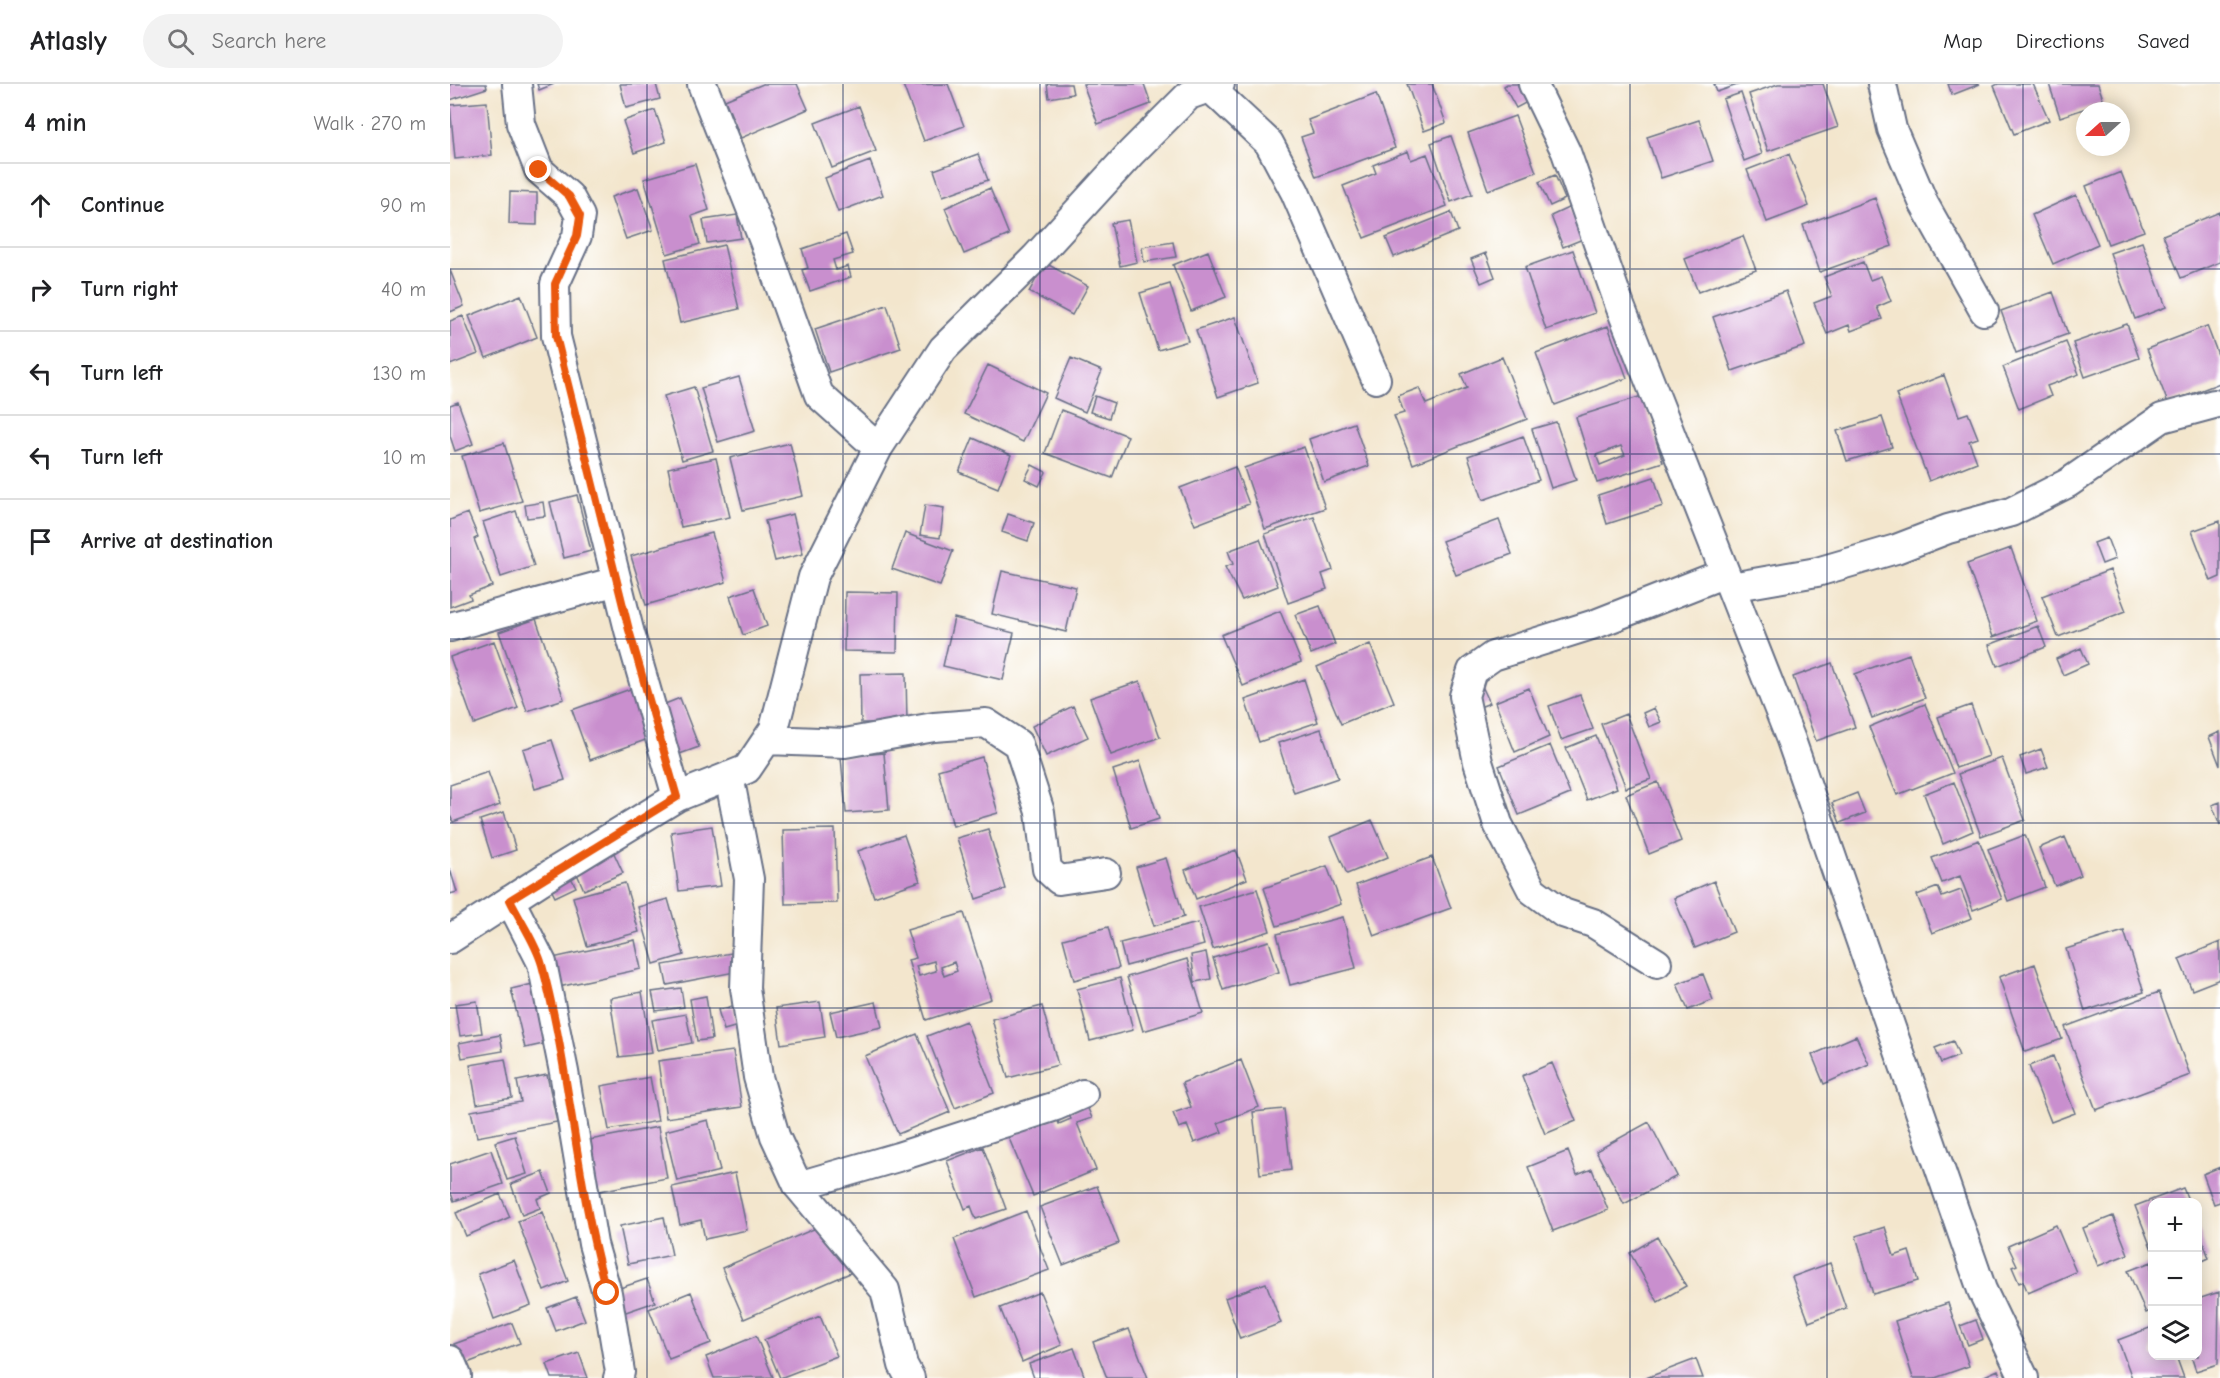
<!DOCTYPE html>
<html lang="en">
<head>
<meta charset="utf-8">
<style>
	body { margin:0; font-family:"Comic Neue",sans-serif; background:#f2f2f2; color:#202124 }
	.controls { position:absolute; right:18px; bottom:18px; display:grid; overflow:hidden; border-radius:12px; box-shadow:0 3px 15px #0003 }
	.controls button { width:54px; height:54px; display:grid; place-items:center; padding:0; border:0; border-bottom:2px solid #e0e0e0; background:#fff; color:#202124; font:30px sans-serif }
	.compass { position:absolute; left:1626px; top:18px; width:54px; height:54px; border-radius:50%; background:#fff; box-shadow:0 3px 15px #0003; rotate:249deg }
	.stop { position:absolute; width:18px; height:18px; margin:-14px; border:4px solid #ea580c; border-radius:50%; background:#fff }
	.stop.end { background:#ea580c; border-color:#fff; box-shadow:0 2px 6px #0008 }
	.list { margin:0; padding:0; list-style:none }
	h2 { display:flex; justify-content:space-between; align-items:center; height:78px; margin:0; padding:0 24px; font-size:26px }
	h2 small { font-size:20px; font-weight:400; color:#757577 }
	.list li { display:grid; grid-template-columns:39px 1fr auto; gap:18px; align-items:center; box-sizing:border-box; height:84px; padding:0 24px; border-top:2px solid #e0e0e0 }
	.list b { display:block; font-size:22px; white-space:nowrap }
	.list em { font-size:20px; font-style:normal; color:#757577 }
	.icon { flex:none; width:33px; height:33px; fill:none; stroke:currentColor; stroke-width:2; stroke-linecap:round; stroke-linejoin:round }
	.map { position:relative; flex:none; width:1770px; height:1294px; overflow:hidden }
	header { display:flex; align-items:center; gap:36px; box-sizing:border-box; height:84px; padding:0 30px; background:#fff; border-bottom:2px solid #e0e0e0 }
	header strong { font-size:28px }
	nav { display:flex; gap:33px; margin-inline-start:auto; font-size:21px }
	.search { width:420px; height:54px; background:#f2f2f2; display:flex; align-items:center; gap:15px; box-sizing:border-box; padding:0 21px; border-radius:33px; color:#757577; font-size:22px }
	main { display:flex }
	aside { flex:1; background:#fff }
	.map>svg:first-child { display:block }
	.building { fill:#c98fce; fill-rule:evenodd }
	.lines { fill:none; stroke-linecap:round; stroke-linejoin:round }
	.street-casing { stroke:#676f85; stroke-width:32 }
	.street { stroke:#fff; stroke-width:28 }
	.route { stroke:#ea580c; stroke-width:8 }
	.grid { fill:none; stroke:#1b2f5e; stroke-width:1.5; stroke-opacity:0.55 }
</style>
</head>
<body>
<header>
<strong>Atlasly</strong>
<div class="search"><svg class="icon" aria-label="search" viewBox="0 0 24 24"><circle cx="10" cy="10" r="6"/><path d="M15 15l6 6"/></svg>Search here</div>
<nav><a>Map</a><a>Directions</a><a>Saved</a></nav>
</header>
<main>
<aside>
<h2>4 min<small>Walk · 270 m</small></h2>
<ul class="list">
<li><svg class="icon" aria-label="ahead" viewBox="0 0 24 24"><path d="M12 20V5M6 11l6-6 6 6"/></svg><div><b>Continue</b></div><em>90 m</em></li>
<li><svg class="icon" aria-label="right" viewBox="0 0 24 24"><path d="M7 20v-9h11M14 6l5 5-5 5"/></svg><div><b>Turn right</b></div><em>40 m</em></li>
<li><svg class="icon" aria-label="left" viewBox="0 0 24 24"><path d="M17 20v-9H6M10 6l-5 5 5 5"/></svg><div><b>Turn left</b></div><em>130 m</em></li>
<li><svg class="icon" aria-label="left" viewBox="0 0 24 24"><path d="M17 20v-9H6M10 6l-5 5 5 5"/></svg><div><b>Turn left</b></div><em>10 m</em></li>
<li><svg class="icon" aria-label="arrive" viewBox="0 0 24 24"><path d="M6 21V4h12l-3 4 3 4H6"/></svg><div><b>Arrive at destination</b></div></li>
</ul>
</aside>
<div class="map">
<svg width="1770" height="1294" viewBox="0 0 1770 1294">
	<rect width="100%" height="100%" fill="#fff"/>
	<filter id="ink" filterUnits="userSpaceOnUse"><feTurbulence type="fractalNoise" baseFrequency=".0167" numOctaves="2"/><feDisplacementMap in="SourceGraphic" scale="12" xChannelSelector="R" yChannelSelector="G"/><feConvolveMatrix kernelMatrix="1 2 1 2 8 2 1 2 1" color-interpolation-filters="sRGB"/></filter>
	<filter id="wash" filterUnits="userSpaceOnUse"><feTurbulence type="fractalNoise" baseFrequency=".008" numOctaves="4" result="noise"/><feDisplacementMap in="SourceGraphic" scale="24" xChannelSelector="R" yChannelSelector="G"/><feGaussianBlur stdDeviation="1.35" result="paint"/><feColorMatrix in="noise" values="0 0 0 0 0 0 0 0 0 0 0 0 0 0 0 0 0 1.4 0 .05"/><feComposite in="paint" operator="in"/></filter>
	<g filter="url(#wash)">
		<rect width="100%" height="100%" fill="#f3e6cd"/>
		<g id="blocks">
			<path class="building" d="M0 0H36L37 4 0 16Z
				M87 0H104L89 6Z
				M170 0H206L210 15 176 24Z
				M313 0H347L358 25 291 54 275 16Z
				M498 0 514 42 474 57 453 1Z
				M597 0H621L623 10 599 14Z
				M633 0H694L701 20 648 40Z
				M957 0H982L996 39 974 47Z
				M1057 0H1073L1081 16 1066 24 1054 2Z
				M1264 0H1290L1267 8Z
				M1328 0H1373L1388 43 1318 67 1299 10Z
				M1498 0H1530L1502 11Z
				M1548 0H1583L1599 36 1564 50 1544 2Z
				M1599 0H1648L1654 18 1610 33Z
				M1291 9 1312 70 1294 77 1273 15Z
				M926 10 945 64 866 93 851 53 863 49 858 36Z
				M37 18 42 71 5 75 0 21Z
				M409 22 426 67 382 84 365 39Z
				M205 26 216 58 184 69 173 37Z
				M1065 32 1086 88 1038 106 1018 49Z
				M1249 36 1263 77 1211 94 1197 53Z
				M1001 52 1022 110 1001 118 981 59Z
				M958 67 961 76 977 70 997 122 914 154 893 102 926 89 923 81Z
				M528 70 538 96 493 112 484 86Z
				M1339 70 1359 122 1317 138 1297 86Z
				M420 77 433 111 388 128 375 94Z
				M245 80 259 126 242 132 250 160 217 170 194 95Z
				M1671 88 1694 147 1658 160 1636 102Z
				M1105 91 1115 115 1100 122 1089 98Z
				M188 104 203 146 176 155 161 113Z
				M540 104 559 151 514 170 495 124Z
				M60 108 87 109V141L59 140Z
				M1626 111 1648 160 1603 180 1582 131Z
				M1425 114 1442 162 1370 188 1353 141Z
				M1120 123 1133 155 1113 163 1101 132Z
				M1001 128 1008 147 944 173 936 154Z
				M1770 128V178L1731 194 1713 151Z
				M287 131 291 154 257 159 253 136Z
				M678 136 687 178 670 182 661 139Z
				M396 150 403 170 383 176 386 186 398 182 401 193 360 207 352 186 358 184 352 165Z
				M1293 152 1306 186 1248 208 1235 175Z
				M723 158 726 173 694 178 692 163Z
				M1692 158 1716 223 1685 235 1660 169Z
				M274 161 289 225 230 239 215 175Z
				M1123 166 1145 229 1096 246 1075 183Z
				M758 167 776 213 741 227 723 181Z
				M1036 169 1045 193 1031 199 1021 175Z
				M1413 178 1420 196 1431 192 1441 217 1427 223 1432 235 1401 247 1399 241 1377 250 1364 219 1382 212 1374 193Z
				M595 179 638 202 622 231 579 208Z
				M0 186 14 222 0 228Z
				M720 200 738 257 708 266 690 209Z
				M1336 207 1355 262 1282 287 1263 233Z
				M1603 208 1618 250 1566 269 1551 227Z
				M71 211 87 253 36 274 19 232Z
				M437 221 451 264 379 288 365 245Z
				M13 232 28 270 0 281V237Z
				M785 233 808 299 768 313 746 246Z
				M1677 240 1689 274 1635 293 1623 259Z
				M1158 242 1177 294 1105 321 1086 269Z
				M1757 242 1770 276V299L1718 319 1697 265Z
				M1616 258 1629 290 1597 302 1601 312 1569 325 1553 283Z
				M1052 273 1077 335 963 380 944 332 954 329 948 312 969 304 976 320 1017 304 1011 290Z
				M621 274 652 287 635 328 604 314Z
				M538 281 596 309 573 358 514 330Z
				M1494 291 1509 332 1518 329 1528 354 1519 357 1527 378 1479 397 1446 310Z
				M289 293 305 347 268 358 251 304Z
				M244 303 263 367 232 376 214 312Z
				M645 312 664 319 659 334 640 328Z
				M1192 312 1213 378 1147 399 1126 333ZM1171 362 1175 371 1150 381 1146 371Z
				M8 318 23 360 5 367 0 352V321Z
				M611 326 678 352 662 394 595 369Z
				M1432 333 1442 363 1397 377 1387 347Z
				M1106 338 1126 396 1101 404 1082 345Z
				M904 339 919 382 874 398 859 355Z
				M1073 352 1089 396 1033 416 1018 372Z
				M523 354 561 371 548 404 509 388Z
				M54 359 72 417 29 429 12 372Z
				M340 359 353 412 293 426 280 374Z
				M854 363 875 424 815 445 794 384Z
				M266 374 280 433 231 443 218 384Z
				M582 381 596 388 589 402 575 395Z
				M785 383 799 420 745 441 730 404Z
				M1204 393 1213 422 1157 440 1148 411Z
				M127 411 141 467 114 474 100 418Z
				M93 418 95 432 77 434 75 421Z
				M475 421 494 424 490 454 470 451Z
				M66 427 84 482 51 493 33 438Z
				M18 429 28 453 24 455 42 502 19 511 21 515 0 523V436Z
				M343 430 353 470 325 477 315 437Z
				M558 430 584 439 578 457 552 448Z
				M864 433 883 486 872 490 877 505 838 519 815 450Z
				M1049 436 1062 470 1006 491 992 457Z
				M1770 437V493L1761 497 1742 447Z
				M262 449 276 498 196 521 181 472Z
				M455 449 503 467 490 502 442 485Z
				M1657 454 1665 475 1652 480 1644 459Z
				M810 455 828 502 792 516 775 483 783 480 778 467Z
				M1561 464 1587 537 1543 553 1517 480Z
				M1660 486 1676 527 1608 553 1592 512Z
				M552 487 626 503 616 548 542 530Z
				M304 504 317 542 293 551 280 512Z
				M395 508 448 509 447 568 394 567Z
				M870 522 885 560 861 570 845 531Z
				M830 527 851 578 793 602 771 551Z
				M504 534 564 549 553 596 493 582Z
				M86 535 114 615 77 627 49 548Z
				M1588 542 1596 563 1547 582 1539 561Z
				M44 557 68 624 24 640 0 573Z
				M920 560 944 618 891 640 867 583Z
				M1631 564 1638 580 1613 591 1606 575Z
				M1459 570 1475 614 1422 634 1405 590Z
				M1382 579 1405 643 1366 657 1343 593Z
				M456 589 457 639H411L410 590Z
				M854 595 868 638 809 658 795 616Z
				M690 597 710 653 661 671 640 614Z
				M1031 600 1040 619 1027 624 1019 605Z
				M183 604 201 654 140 676 122 626Z
				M1079 604 1099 653 1065 668 1045 618Z
				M1130 611 1143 645 1111 656 1099 622Z
				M230 614 249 663 224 672 205 624Z
				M1475 620 1503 689 1447 711 1419 643Z
				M1521 621 1539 672 1506 684 1488 633Z
				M623 622 638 653 596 672 582 642Z
				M1204 624 1211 638 1199 643 1193 629Z
				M1176 630 1201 695 1176 704 1151 640Z
				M871 645 888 694 844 709 828 659Z
				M1770 648V682L1759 653Z
				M1146 652 1167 704 1137 716 1116 664Z
				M102 656 115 696 85 705 73 665Z
				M1100 661 1120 710 1069 731 1049 682Z
				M1591 665 1598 683 1576 690 1570 673Z
				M434 669 439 726 396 729 391 673Z
				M532 673 548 729 503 742 488 686Z
				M1552 674 1575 736 1531 752 1508 690Z
				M690 677 709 735 681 744 663 686Z
				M38 688 50 721 3 738 0 731V701Z
				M1208 698 1231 757 1199 770 1176 711Z
				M1504 698 1523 747 1493 760 1474 710Z
				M1407 709 1415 729 1390 739 1382 719Z
				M1770 718V741L1762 721Z
				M54 728 66 766 42 774 30 736Z
				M922 736 938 773 897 790 881 753Z
				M262 742 271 802 229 807 221 748Z
				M385 745 387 819 335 820 333 746Z
				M538 745 556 805 526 815 507 754Z
				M454 751 470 797 424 813 408 767Z
				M1575 751 1595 803 1558 817 1538 765Z
				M1615 753 1631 791 1605 802 1589 764Z
				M1529 756 1552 815 1523 826 1510 792 1492 799 1482 774Z
				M786 766 797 795 746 815 735 786Z
				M163 767 173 789 134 806 124 783Z
				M982 773 1001 824 924 852 906 801Z
				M716 774 734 833 704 842 686 783Z
				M877 782 891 820 827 842 814 804Z
				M0 785 7 808 0 810Z
				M118 788 126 803 105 813 98 799Z
				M1264 797 1284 848 1245 864 1224 814Z
				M175 799 189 848 137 862 123 813Z
				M1488 803 1492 813 1511 806 1522 834 1482 849 1467 811Z
				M807 805 820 847 763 865 749 823Z
				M218 815 234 871 204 880 188 823Z
				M514 829 541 915 476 936 458 876 466 874 457 846ZM484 877 486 887 469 892 466 882ZM504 878 507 887 494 892 491 883Z
				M893 833 906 884 840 901 827 850Z
				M748 839 754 861 676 882 670 859Z
				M658 843 669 884 624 896 613 855Z
				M1674 847 1694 908 1635 927 1616 865Z
				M185 856 191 885 104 904 98 875Z
				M819 857 829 888 773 906 763 874Z
				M1770 858V895L1742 906 1729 875Z
				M756 868 761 895 745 898 741 871Z
				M281 869 285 888 217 901 213 881Z
				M737 875 753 929 693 947 677 893Z
				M1585 880 1612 955 1575 968 1549 893Z
				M1253 890 1263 916 1238 926 1227 900Z
				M670 894 683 946 640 957 627 905Z
				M83 900 98 959 75 964 61 905Z
				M231 904 234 923 206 927 202 908Z
				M192 908 202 969 169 973 160 914Z
				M1709 908 1740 991 1646 1026 1615 943Z
				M256 912 262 955 247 957 240 915Z
				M27 917 32 949 10 952 5 920Z
				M370 918 375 953 331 960 326 924Z
				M426 918 432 943 386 953 380 928Z
				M283 922 288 942 274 946 268 926Z
				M592 922 608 981 558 994 542 935Z
				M236 930 242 959 208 966 202 936Z
				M516 937 544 1009 505 1024 477 952Z
				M467 950 500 1028 448 1050 415 972Z
				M50 951 53 967 12 974 9 959Z
				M1406 952 1419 980 1374 1000 1362 971Z
				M1503 957 1509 972 1491 979 1485 964Z
				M283 967 292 1023 216 1034 208 977Z
				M1603 972 1625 1029 1601 1038 1579 982Z
				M55 975 62 1014 27 1020 20 981Z
				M791 976 809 1023 768 1039 772 1048 744 1059 737 1041 729 1044 723 1029 741 1023 732 999Z
				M1102 979 1126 1037 1095 1050 1072 992Z
				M97 991 107 1038 27 1053 21 1027 71 1018 67 997Z
				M200 993 208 1037 159 1046 151 1002Z
				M636 1020 642 1034 627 1039 646 1086 583 1112 558 1052 606 1032 609 1040 621 1035 617 1028Z
				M834 1025 841 1086 810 1090 803 1028Z
				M258 1036 270 1087 227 1097 215 1047Z
				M1199 1038 1227 1092 1174 1120 1146 1067Z
				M208 1043 217 1094 144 1108 134 1057Z
				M65 1052 77 1090 57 1096 45 1058Z
				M533 1063 556 1125 526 1135 521 1122 515 1125 497 1077Z
				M41 1066 53 1100 4 1117 0 1107V1080Z
				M1118 1067 1127 1091 1142 1085 1158 1126 1103 1147 1078 1083Z
				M1770 1083V1118L1764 1120 1753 1090Z
				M93 1088 101 1109 87 1115 90 1124 72 1131 61 1100Z
				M285 1089 297 1146 255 1155 251 1136 230 1141 222 1103Z
				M647 1102 669 1159 613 1181 590 1123Z
				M1733 1104 1739 1118H1702V1166L1685 1122Z
				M50 1110 60 1133 16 1152 6 1129Z
				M576 1127 599 1186 526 1213 504 1155Z
				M92 1128 118 1197 94 1207 68 1137Z
				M1663 1132 1678 1170 1648 1182 1633 1144Z
				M214 1133 222 1171 178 1180 170 1142Z
				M378 1139 400 1189 294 1235 272 1184Z
				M1606 1141 1626 1188 1578 1209 1573 1197 1569 1199 1562 1183 1567 1181 1558 1162Z
				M1435 1143 1444 1172 1459 1167 1468 1197 1423 1210 1406 1152Z
				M1748 1143 1759 1174 1748 1179Z
				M1207 1153 1236 1202 1208 1218 1180 1169Z
				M64 1176 81 1221 44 1235 28 1190Z
				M1701 1178 1702 1226 1696 1229 1678 1187Z
				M1380 1179 1396 1224 1359 1238 1342 1193Z
				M197 1195 205 1218 170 1230 161 1207Z
				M816 1199 831 1239 790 1255 775 1214Z
				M241 1208 261 1259 219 1275 199 1225Z
				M590 1208 612 1261 572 1278 550 1224Z
				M1769 1208 1768 1280 1746 1287 1741 1272H1748V1215Z
				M126 1213 135 1236 106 1247 97 1224Z
				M1498 1219 1519 1282 1485 1294H1463L1445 1237Z
				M370 1232 387 1272 330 1294 314 1256Z
				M1526 1236 1533 1255 1518 1261 1510 1242Z
				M62 1239 70 1259 12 1281 4 1260Z
				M1702 1243V1272H1726L1734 1294H1682L1668 1256Z
				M679 1245 698 1294H657L643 1258Z
				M306 1252 323 1293 264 1294 256 1273Z
				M624 1264 635 1294H584L579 1280Z
				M129 1269 138 1294H102L97 1280Z
				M1246 1275 1253 1294H1196Z
				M1548 1286 1551 1294H1530Z"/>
		</g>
	</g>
	<g filter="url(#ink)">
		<use href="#blocks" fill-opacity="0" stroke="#676f85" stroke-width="1.5"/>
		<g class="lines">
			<g class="street-casing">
				<path id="street" d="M67 0 71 40 89 86 119 112 130 132 127 152 105 200 106 252 179 546 227 713
					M252 0 314 157 369 311 428 364
					M756 0 819 59 845 108 926 295
					M1083 0 1116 68 1170 222 1341 656 1532 1206 1574 1294
					M1432 0 1442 45 1474 120 1534 227
					M1281 503 1367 488 1446 465 1498 445 1561 428 1618 399 1712 334 1764 320
					M0 543 167 497
					M317 656 395 659 484 643 536 639 568 660 590 728 597 785 609 796 656 789
					M279 692 299 795 295 904 308 993 325 1052 348 1102 435 1206 453 1281 460 1294
					M60 816 92 879 114 988 143 1160 157 1209 170 1288 168 1294
					M0 855 107 786 227 713 297 685 324 645 363 493 428 364 493 265 585 174 681 69 739 11 770 0
					M1207 879 1143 839 1113 829 1082 806 1048 740 1028 678 1014 612 1022 587 1043 572 1148 539 1275 489
					M348 1102 448 1073 606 1022 633 1010
					M0 1276 7 1292"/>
			</g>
			<use href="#street" class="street"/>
		</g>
	</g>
	<g class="lines" filter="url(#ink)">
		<path class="route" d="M89 86 119 112 130 132 127 152 105 200 106 252 179 546 227 713 60 816C70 837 86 859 92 881 121 989 126 1102 157 1209"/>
	</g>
	<path class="grid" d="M197 0V1294M393 0V1294M590 0V1294M787 0V1294M983 0V1294M1180 0V1294M1377 0V1294M1573 0V1294M0 185H1770M0 370H1770M0 555H1770M0 739H1770M0 924H1770M0 1109H1770"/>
</svg>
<div class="controls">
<button>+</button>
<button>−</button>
<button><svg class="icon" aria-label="layers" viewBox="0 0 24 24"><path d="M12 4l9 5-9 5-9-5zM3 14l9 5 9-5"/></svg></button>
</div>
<svg class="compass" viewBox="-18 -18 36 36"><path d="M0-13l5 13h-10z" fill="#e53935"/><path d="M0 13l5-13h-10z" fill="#757577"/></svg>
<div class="stop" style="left:157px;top:1209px"></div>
<div class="stop end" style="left:89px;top:86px"></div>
</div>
</main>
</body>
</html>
